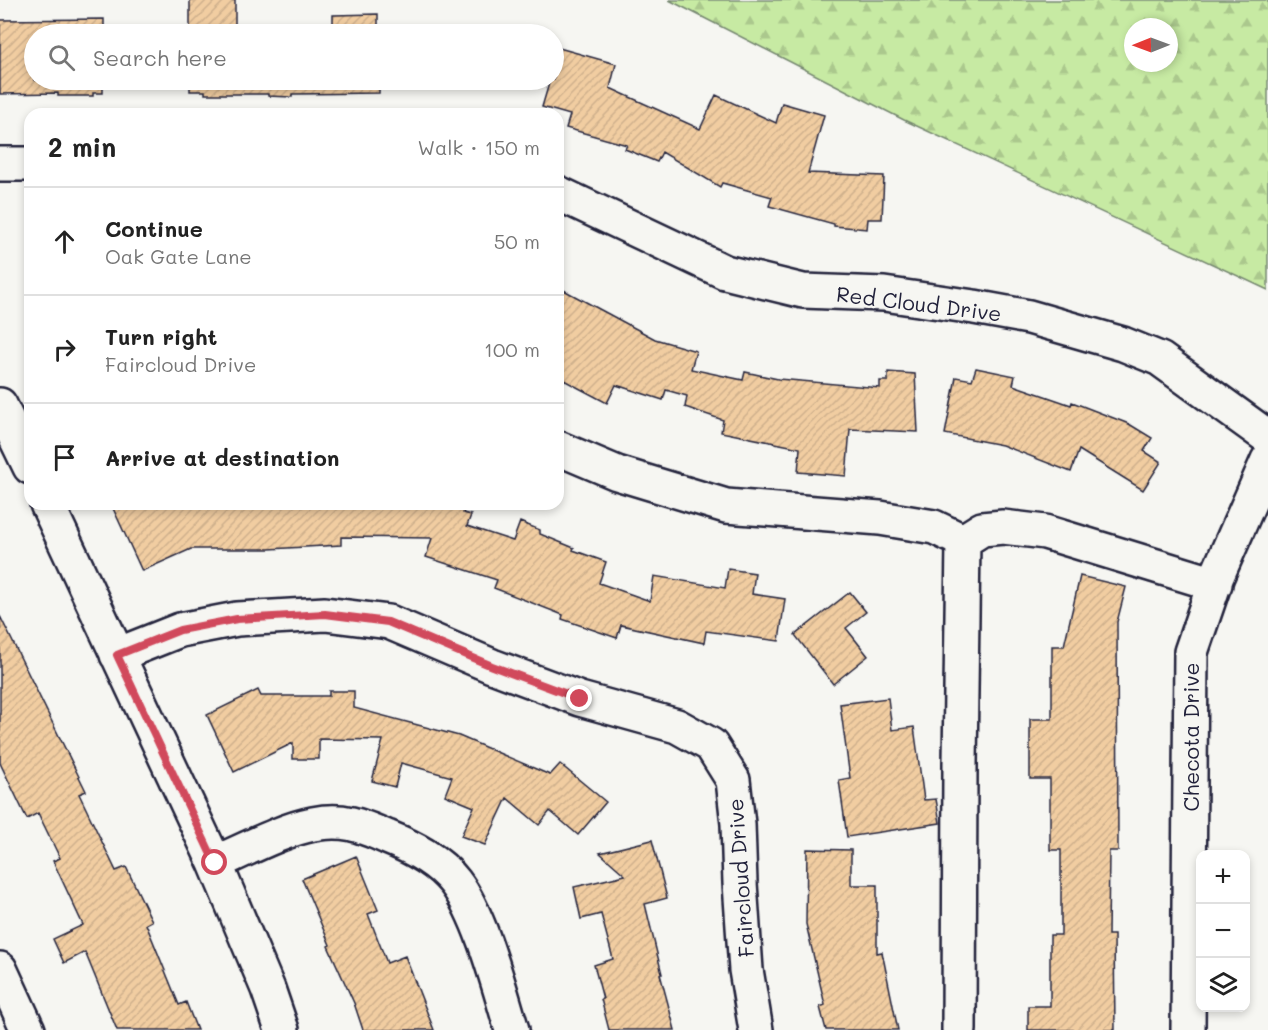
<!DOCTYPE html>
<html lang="en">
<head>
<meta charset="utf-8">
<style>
	body { margin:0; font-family:Mali,sans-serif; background:#f2f2f2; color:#222 }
	.controls { position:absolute; right:18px; bottom:18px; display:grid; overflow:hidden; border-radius:12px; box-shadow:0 3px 9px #0003 }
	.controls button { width:54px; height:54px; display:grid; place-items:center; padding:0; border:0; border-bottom:2px solid #e0e0e0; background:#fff; color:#222; font:30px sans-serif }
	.compass { position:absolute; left:1124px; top:18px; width:54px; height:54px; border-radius:50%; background:#fff; box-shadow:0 3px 9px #0003; rotate:269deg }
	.stop { position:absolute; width:18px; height:18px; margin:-14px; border:4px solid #d1495b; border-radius:50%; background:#fff }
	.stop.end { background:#d1495b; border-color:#fff; box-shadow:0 2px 6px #0008 }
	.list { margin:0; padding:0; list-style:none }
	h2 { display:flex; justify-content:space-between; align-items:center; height:78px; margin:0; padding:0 24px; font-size:26px }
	h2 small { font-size:20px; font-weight:400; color:#767676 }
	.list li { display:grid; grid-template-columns:39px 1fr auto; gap:18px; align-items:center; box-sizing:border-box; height:108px; padding:0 24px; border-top:2px solid #e0e0e0 }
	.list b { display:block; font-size:22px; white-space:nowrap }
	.list p { margin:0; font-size:20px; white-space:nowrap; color:#767676 }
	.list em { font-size:20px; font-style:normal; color:#767676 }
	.icon { flex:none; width:33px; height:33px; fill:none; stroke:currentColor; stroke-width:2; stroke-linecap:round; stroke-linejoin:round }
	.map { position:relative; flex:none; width:1268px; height:1030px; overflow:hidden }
	.search { position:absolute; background:#fff; box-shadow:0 3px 9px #0003; left:24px; top:24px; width:540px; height:66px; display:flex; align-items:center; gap:15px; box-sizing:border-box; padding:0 21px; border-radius:33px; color:#767676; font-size:22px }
	.panel { position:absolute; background:#fff; box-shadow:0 3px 9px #0003; left:24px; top:108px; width:540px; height:402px; border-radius:18px }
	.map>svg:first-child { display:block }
	.forest { fill:url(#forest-firs); stroke:#74866f; stroke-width:1.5; fill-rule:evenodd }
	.building { fill:url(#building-hatch); stroke:#22223b; stroke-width:1.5 }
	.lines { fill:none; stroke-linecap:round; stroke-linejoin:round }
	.minor-casing { stroke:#22223b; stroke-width:38 }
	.minor { stroke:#f6f6f2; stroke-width:33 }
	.route { stroke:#d1495b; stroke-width:8 }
	.labels { text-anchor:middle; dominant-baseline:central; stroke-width:4.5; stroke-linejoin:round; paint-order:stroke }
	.street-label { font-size:21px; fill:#22223b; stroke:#f6f6f2 }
</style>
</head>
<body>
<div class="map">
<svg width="1268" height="1030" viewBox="0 0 1268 1030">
	<defs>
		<pattern id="forest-firs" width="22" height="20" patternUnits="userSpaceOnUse" patternTransform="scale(1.5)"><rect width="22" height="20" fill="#c7eaa3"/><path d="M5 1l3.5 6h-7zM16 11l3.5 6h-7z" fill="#abc88d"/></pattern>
		<pattern id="building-hatch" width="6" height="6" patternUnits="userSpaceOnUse" patternTransform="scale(1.5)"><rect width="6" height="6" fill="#f1cda1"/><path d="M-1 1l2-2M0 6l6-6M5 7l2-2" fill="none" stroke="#ceb08c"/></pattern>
	</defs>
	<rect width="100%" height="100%" fill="#f6f6f2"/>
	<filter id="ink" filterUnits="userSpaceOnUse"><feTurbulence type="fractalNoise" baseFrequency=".0167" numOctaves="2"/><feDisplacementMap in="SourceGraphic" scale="12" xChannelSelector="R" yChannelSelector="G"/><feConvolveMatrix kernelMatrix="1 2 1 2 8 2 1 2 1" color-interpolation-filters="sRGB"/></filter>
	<g filter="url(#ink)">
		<path class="forest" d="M669 0H1268V290L904 120ZM1133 27H1169V63H1133Z"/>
		<path class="building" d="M190 0H235V30H333V15L378 14V34H190Z
			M104 19V34H34V80H103V93H93V96H58V93L0 94V20Z
			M559 48 616 64 610 88 700 129 716 95 776 123 782 103 824 115 808 173 884 176 882 219H868L867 229 834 226V224L769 206 772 197 722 183 720 187 662 152 657 162 625 149 627 145 566 128 570 115 542 107 550 80H554V68Z
			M190 80H379V93L292 94V97L268 96V94H205V91H190Z
			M558 287 655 339 696 351 691 369 743 380 745 372 778 379 880 388V381H888V372L915 374 918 432 850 429 846 476 798 472 800 448 721 432 723 420 685 407 687 396 666 390 663 400 616 385 607 403 558 377Z
			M976 368 1015 376 1013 385 1071 405 1072 402 1129 424 1152 438 1144 451 1161 462 1143 490 1079 450 1071 472 1002 445 945 434 956 377 972 380Z
			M111 504H466L463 513 471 515 467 526 513 541 520 522 540 530V534L574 548 573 550 606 562 599 583 650 601 654 576 725 588 728 569 755 573 752 594 785 599 779 641 706 631 704 643 621 625 617 638 562 619 563 615 494 588 497 580 426 557 432 538 341 537V545L269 549H191L142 571Z
			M1080 576 1126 587 1117 622 1118 851H1109L1108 935H1114L1115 1030H1028V1006H1050V935H1061V850H1050V779H1030V719H1052V646H1064Z
			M850 592 866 612 846 628 868 656 833 684 795 635Z
			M0 616 86 791 79 794 116 871 126 867 152 921 146 924 179 1005 186 1002 197 1030H117L85 952 64 963 53 939 83 925 53 861 60 858 38 813 27 819 0 763Z
			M258 690 261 696H329V691H354V708L459 736 550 775 560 764 606 802 578 835 550 811 539 825 507 798 485 845 461 836 474 807 445 795 452 777 401 763 395 787 372 781 383 740 319 739V759H293V743L234 772 207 715Z
			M888 698 892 730 914 727 924 800 936 799 940 823 847 837 839 780 850 778 840 704Z
			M652 840 667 898 645 904 662 974H660L675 1030H609L601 999H603L594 965 613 959 601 914 581 919 574 887 625 875 600 853Z
			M807 849 851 850V885H877V953L882 952 898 1030H826L820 1007 825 1005 806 924Z
			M356 856 378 910 368 914 387 963 405 956 434 1030H363L354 1003 328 946 330 945 302 879Z"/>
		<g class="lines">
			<g class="minor-casing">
				<path id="minor" d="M0 164H30
					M558 193 725 272 803 291 884 294 974 307 1029 317 1123 344 1160 359 1268 437
					M0 405 30 467
					M558 448 617 473 726 506 880 518 934 527 963 541
					M47 504 215 863 268 989 282 1030
					M117 655 180 630 237 619 325 614 389 622 492 666 580 699 677 726 711 745 733 780 738 824 740 883 746 970 756 1030
					M215 863C245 850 282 830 313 824 343 818 360 825 387 837 412 847 438 860 455 882 481 916 499 987 512 1030
					M0 969 28 1030
					M959 1030 960 764 963 541 982 529 1003 527 1045 532 1215 584
					M1188 1030 1191 652 1217 576 1268 460"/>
			</g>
			<use href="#minor" class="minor"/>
		</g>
	</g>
	<g class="lines" filter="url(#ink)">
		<path class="route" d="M215 863 117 655 180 630 237 619 325 614 388 622 492 666 580 699"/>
	</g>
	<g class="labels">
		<g class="street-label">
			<text transform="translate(919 303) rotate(7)">Red Cloud Drive</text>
			<text transform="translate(1190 737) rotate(-90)">Checota Drive</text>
			<text transform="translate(740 878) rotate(-94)">Faircloud Drive</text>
		</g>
	</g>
</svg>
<div class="controls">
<button>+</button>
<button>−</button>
<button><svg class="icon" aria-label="layers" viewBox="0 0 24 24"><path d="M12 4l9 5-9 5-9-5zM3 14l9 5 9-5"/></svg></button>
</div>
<svg class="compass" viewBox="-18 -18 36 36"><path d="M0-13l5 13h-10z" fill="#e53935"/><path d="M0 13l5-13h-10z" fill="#767676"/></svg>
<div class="stop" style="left:215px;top:863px"></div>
<div class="stop end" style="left:580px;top:699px"></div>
<div class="search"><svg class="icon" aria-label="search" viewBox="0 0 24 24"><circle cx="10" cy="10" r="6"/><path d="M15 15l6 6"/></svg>Search here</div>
<section class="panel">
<h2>2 min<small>Walk · 150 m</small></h2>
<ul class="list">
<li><svg class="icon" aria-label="ahead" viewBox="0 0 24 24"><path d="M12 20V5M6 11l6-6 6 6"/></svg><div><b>Continue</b><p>Oak Gate Lane</p></div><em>50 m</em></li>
<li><svg class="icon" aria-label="right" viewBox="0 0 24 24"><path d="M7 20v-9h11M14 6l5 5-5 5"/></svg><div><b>Turn right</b><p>Faircloud Drive</p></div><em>100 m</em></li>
<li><svg class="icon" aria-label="arrive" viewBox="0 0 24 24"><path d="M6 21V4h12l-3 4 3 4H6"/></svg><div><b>Arrive at destination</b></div></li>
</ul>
</section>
</div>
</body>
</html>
